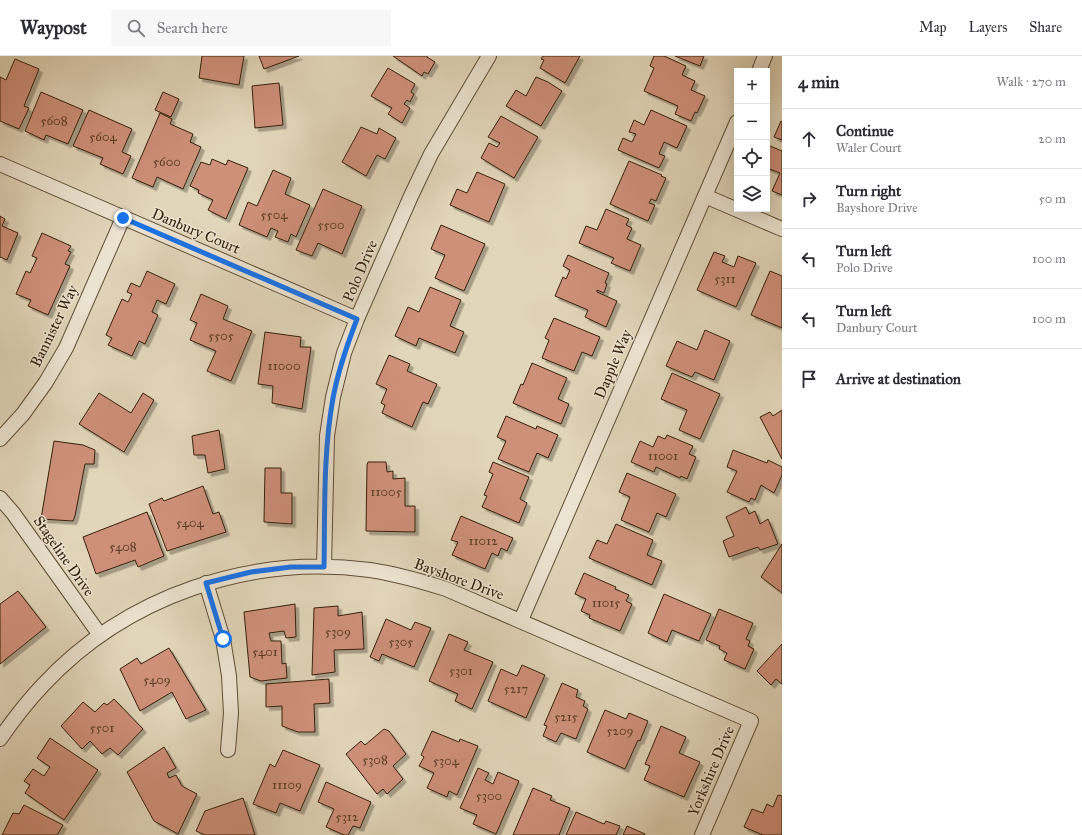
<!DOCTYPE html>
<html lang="en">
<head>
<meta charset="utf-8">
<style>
	body { margin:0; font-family:"IM FELL Great Primer",serif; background:#f7f7f7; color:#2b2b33 }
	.controls { position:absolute; right:12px; top:12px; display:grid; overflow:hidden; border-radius:0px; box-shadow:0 4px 16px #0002 }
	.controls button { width:36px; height:36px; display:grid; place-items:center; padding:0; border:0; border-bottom:1px solid #e1e1e2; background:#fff; color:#2b2b33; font:20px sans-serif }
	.stop { position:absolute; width:12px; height:12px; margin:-9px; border:3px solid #1a73e8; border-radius:50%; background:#fff }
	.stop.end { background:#1a73e8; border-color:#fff; box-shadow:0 1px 4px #0008 }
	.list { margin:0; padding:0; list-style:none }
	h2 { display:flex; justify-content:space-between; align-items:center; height:52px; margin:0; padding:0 16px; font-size:17px }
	h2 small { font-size:13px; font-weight:400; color:#7c7c81 }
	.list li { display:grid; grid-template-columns:26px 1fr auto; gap:12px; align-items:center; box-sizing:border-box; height:60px; padding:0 16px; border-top:1px solid #e1e1e2 }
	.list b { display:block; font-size:15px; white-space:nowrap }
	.list p { margin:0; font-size:13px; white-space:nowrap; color:#7c7c81 }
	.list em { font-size:13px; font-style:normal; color:#7c7c81 }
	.icon { flex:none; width:22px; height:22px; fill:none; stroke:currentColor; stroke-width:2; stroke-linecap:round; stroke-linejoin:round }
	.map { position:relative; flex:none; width:782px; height:779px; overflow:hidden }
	header { display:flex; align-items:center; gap:24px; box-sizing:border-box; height:56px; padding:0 20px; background:#fff; border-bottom:1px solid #e1e1e2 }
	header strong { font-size:19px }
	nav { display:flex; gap:22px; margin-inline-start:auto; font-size:14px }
	.search { width:280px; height:36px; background:#f7f7f7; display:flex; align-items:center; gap:10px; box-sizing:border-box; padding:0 14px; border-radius:0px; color:#7c7c81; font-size:15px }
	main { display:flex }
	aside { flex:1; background:#fff }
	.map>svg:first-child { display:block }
	.building { fill:#cf907a; stroke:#35200b; filter:url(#shadow) }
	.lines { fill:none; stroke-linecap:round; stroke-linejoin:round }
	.minor-casing { stroke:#604e37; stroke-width:16 }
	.minor { stroke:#ece4d2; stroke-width:14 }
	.route { stroke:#1a73e8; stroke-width:5 }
	.labels { text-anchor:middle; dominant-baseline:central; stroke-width:3; stroke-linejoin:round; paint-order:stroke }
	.number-label { font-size:13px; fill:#5c3c27 }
	.street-label { font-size:15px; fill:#35200b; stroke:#ece4d2 }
</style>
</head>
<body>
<header>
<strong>Waypost</strong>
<div class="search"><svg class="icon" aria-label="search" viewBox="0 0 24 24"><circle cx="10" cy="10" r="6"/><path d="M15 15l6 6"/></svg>Search here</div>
<nav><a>Map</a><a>Layers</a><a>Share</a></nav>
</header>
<main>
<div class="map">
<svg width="782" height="779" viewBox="0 0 782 779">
	<defs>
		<filter id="shadow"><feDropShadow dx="3.5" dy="3.5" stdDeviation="0" flood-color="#0004"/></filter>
	</defs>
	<rect width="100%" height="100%" fill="#e2d6ba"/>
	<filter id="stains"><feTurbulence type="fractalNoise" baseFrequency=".005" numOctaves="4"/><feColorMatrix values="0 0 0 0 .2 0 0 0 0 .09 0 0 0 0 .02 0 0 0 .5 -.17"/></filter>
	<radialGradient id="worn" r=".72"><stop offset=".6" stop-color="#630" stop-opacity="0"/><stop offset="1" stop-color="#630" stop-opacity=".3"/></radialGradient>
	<path class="building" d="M202 0H244L239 29 199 22Z
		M259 0H299L264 13Z
		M393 0H427V1L435 6 428 18 424 16 422 20Z
		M543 0H580L565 27 540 12 544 4 541 3Z
		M654 0H664L686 10 682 19 695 25 691 34 705 40 697 57 695 56 691 65 675 58 678 50 644 35 654 12 650 10Z
		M675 0H704L700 10Z
		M15 3 39 13 24 50 29 52 19 73 0 65V21L6 24Z
		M388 12 415 28 411 36 414 38 410 46 407 44 404 48 410 52 402 67 388 58 392 52 371 40Z
		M536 21 548 26 562 35 541 70 506 50 516 34 526 40Z
		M279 27 283 69 255 72 252 30Z
		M41 36 83 54 68 88 46 79 44 84 25 75Z
		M163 36 179 43 171 61 155 54Z
		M89 54 132 73 122 96 131 100 123 118 100 108 103 102 73 90Z
		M651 54 687 70 677 92 664 86 659 98 665 100 659 112 618 94 623 82 632 86 636 78 629 76 634 64 644 69Z
		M160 57 172 63 170 68 193 78 190 86 201 91 183 133 157 121 153 131 132 122Z
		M501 60 538 81 514 122 481 102 489 87 497 91 500 87 488 81Z
		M781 65 782 66V84L774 81Z
		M361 71 377 78 379 72 396 82 385 103 377 99 366 120 342 106Z
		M770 90 782 95V139L772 135 780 117 767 112V98Z
		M212 103 226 109 228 104 248 112 226 163 208 154 213 144 198 137 199 134 190 130 201 106 210 109Z
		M629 105 662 119 661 120 666 122 656 145 651 143 649 147 655 149 648 165 610 148Z
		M273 114 291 122 285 138 310 149 296 181 291 178 288 186 275 181 278 175 271 172 267 181 239 169 248 146 257 150Z
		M477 116 505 128 489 166 450 149 457 133 467 137Z
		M323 133 362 150 342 198 318 187 312 200 296 194Z
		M606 153 629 163 626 169 632 172 627 183 641 189 630 215 611 207 614 202 579 187 586 170 597 174Z
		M0 160 5 163 2 170 18 177 7 204 0 201Z
		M441 169 485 188 464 235 435 222 445 199 431 193Z
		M42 177 71 190 68 195 71 196 65 208 70 210 48 259 28 250 31 244 16 238 26 215 30 217 37 202 32 200Z
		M714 196 725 200 722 206 734 211 738 200 756 207 736 251 697 234Z
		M568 199 609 217 605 227 607 228 604 237 597 234V236L617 245 606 271 585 261 588 254 555 240 563 221 566 223 570 214 563 210Z
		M147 215 175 228 166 248 157 244 152 256 158 259 145 288 139 285 132 300 108 289 112 282 106 279 122 243 128 246 132 238 127 236 131 227 140 231Z
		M770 215 782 220V272L751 259Z
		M430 231 461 244 450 270 464 276 455 297 419 282 416 290 395 280 408 251 419 256Z
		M201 238 228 250 223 263 252 275 231 325 207 315 216 295 190 284 197 267 190 264Z
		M554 262 600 281 592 300 582 296 574 315 542 302 549 284 545 282Z
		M705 274 730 285 714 324 695 316 692 321 666 310 677 285 697 294Z
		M265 276 301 281 300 291H311L302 353 272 347 273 330 258 328Z
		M389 299 410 308 407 315 437 328 428 348 423 346 412 371 382 357 385 349 381 347 387 333 376 328Z
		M532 307 567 322 558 343 569 348 561 368 513 347 521 328 523 329Z
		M672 317 720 338 700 383 679 374 687 354 661 343Z
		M99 337 131 357 143 337 154 344 124 396 79 368Z
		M782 354V403L760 361 770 356 773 360Z
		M506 360 536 373 537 370 558 379 548 402 537 397 529 416 498 403 506 385 497 381Z
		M219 374 225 413 208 417 205 399H194L192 380Z
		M667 379 693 390 689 398 696 401 687 423 681 420 680 422 656 411 654 416 631 406 640 385 653 391 658 380 665 383Z
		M54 385 83 389 95 394 94 408H85L75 460 73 465 41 463Z
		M733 394 767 407 768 404 782 411V419L774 437 761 429 755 444 751 442 749 446 727 436 737 415 727 411Z
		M368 406H386L387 416 393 415V423L405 422V450H415V476L366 475 367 409Z
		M493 406 529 421 520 443 527 447 519 467 482 451 487 440 484 439 493 418 489 416Z
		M265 412H281V437H292V468L264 466Z
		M627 417 676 438 666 461 657 457 649 476 621 464 630 441 619 436Z
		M203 430 213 458 219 456 226 476 167 495 149 448 162 442 164 445Z
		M746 451 749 458 755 455 760 468 768 463 778 488 760 494 758 491 729 501 723 485 734 480 726 461Z
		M147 456 164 500 138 511 135 504 96 518 83 481Z
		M461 460 513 482 507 495 501 492 498 500 492 497 485 513 452 499 458 486 451 484Z
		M616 468 653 484 647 499 662 505 652 529 589 502 597 484 607 488Z
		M782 488V537L761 521Z
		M584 517 616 531 615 533 629 539 626 545 632 548 620 575 589 562 590 559 581 555 586 543 575 538Z
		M18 535 46 571 0 608V548Z
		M664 538 711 558 699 585 672 574 667 586 648 577Z
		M295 548 296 581 286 582 284 575 269 577 271 585H281L282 608 286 607 287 622 261 625 250 621 244 556Z
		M338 550V560L362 556 364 593 334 594 335 616 312 619 314 552Z
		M719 553 753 567 746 583 750 585 748 590 754 593 745 613 724 604 727 597 719 593 720 590 706 584Z
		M386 563 411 574 415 566 431 572 414 611 382 598 379 605 370 601Z
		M449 578 468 586 464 594 493 606 472 653 455 645 458 638 429 625Z
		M782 588V628L776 623 771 629 757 615Z
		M169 592 206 654 186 663 172 636 140 655 120 613 137 602 141 608Z
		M522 609 545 619 526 662 488 645 501 613 517 620Z
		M329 623 330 647 314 648 315 676H298L282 670V650L266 651V628Z
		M562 627 578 634 576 641 585 645 583 650 588 653 576 683 561 677 556 686 543 680 547 670 544 669Z
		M114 643 143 673 118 699 110 692 102 698 90 685 82 693 61 670 83 646 95 656 104 647 107 649Z
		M605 654 626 663 629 657 648 665 640 685 638 684 625 713 587 696Z
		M661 670 686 681 679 697 700 706 684 741 644 724 650 710 645 708Z
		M384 673 389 675 406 698 393 710 403 723 387 738 383 733 377 738 346 698 361 685 365 689Z
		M432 675 459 686 460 683 478 690 457 739 449 735 447 741 427 732 434 717 419 710 424 701 421 699Z
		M50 682 98 714 64 764 25 737 30 729 24 725 33 713 44 720 50 711 37 702Z
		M164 691 176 712 167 717 169 722 176 719 182 730 197 738 178 778 154 765 127 716Z
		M283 694 320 709 300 755 280 747 276 757 253 748 270 708 275 711Z
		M478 712 489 717 485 724 493 728 498 716 519 725 496 778 473 768 477 759 460 752Z
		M326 726 371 746 360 772 353 770 348 779H344L326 771 334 753 318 746Z
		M533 732 552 740 550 744 570 752 559 779H513Z
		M778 739 782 740V779H763L744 771 752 753 763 757 767 748 773 751Z
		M243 742 255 779H205L196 775 205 755Z
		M24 749 63 769 57 779H2L13 757 19 758Z
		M576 756 604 768 606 765 620 770 616 779H566Z
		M627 770 645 778V779H623Z"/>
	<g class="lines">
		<g class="minor-casing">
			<path id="minor" d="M759 15 765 0
				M0 108 357 263
				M705 140 782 173
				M0 383 23 358 46 326 66 292 123 162
				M0 442 13 457 100 579
				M324 511 327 380 333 341 344 297 357 263 411 140 431 98 489 0
				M206 527 223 583 229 620 231 657 228 694
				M521 564 737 66
				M0 683C13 664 27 646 43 629 126 540 250 498 370 514 396 518 421 525 446 533L751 665 702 779"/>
		</g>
		<use href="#minor" class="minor"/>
	</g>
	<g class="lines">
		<path class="route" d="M123 162 357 263C347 289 338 315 333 342 323 398 325 455 324 511H291L251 516 206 527 223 583"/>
	</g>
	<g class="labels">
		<g class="number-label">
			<text x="54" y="65">5608</text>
			<text x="103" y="81">5604</text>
			<text x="167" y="106">5600</text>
			<text x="274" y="159">5504</text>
			<text x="331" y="169">5500</text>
			<text x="725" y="223">5311</text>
			<text x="221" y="280">5505</text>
			<text x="284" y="310">11000</text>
			<text x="663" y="400">11001</text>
			<text x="386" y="436">11005</text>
			<text x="190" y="467">5404</text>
			<text x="483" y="485">11012</text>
			<text x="123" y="491">5408</text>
			<text x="606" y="547">11015</text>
			<text x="338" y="576">5309</text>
			<text x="401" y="586">5305</text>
			<text x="265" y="596">5401</text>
			<text x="461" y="615">5301</text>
			<text x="157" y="624">5409</text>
			<text x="516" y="633">5217</text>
			<text x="566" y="661">5215</text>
			<text x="102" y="672">5501</text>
			<text x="620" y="675">5209</text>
			<text x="375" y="704">5308</text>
			<text x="446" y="705">5304</text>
			<text x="287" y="729">11109</text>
			<text x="489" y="740">5300</text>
			<text x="347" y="761">5312</text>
		</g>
		<g class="street-label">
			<text transform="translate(196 175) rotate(23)">Danbury Court</text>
			<text transform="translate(360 215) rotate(-67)">Polo Drive</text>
			<text transform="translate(54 270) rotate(-64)">Bannister Way</text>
			<text transform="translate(613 308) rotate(-67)">Dapple Way</text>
			<text transform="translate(64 500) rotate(55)">Stageline Drive</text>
			<text transform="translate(459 523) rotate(20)">Bayshore Drive</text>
			<text transform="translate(711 715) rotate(-67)">Yorkshire Drive</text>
		</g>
	</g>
	<rect width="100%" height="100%" filter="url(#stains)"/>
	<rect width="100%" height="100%" fill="url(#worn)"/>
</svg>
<div class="controls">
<button>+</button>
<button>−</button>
<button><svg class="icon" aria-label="locate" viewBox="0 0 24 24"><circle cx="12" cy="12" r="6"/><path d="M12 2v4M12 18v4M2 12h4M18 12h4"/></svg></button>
<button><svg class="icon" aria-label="layers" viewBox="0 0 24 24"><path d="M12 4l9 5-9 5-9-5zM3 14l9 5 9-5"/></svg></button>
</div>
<div class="stop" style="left:223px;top:583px"></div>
<div class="stop end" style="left:123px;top:162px"></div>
</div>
<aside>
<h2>4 min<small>Walk · 270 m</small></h2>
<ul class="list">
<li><svg class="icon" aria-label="ahead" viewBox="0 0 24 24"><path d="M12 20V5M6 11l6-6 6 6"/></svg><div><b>Continue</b><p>Waler Court</p></div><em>20 m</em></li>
<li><svg class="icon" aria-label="right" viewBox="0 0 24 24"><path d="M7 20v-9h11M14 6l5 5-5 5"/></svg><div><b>Turn right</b><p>Bayshore Drive</p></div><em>50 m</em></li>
<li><svg class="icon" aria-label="left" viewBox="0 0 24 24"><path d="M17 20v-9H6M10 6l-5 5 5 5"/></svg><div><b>Turn left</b><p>Polo Drive</p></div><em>100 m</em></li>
<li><svg class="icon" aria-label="left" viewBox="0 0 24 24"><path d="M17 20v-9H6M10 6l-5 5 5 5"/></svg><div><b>Turn left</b><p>Danbury Court</p></div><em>100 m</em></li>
<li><svg class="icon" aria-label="arrive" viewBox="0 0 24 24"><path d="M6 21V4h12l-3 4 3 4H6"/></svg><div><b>Arrive at destination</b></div></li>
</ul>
</aside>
</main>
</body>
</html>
